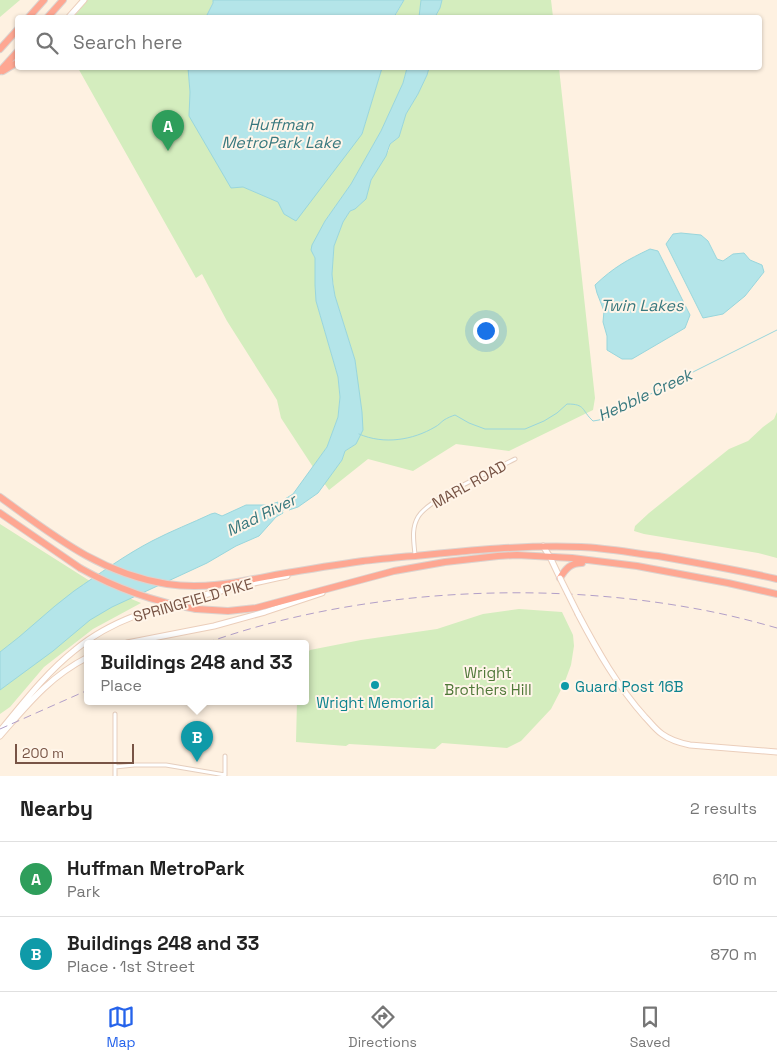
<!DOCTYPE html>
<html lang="en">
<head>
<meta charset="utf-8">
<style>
	body { margin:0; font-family:"Space Grotesk",sans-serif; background:#f2f2f2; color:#222 }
	.scale { position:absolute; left:15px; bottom:12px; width:119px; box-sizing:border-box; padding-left:5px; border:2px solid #785445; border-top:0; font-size:14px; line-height:18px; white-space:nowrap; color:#785445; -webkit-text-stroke:4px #fff5e9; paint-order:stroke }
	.you { position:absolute; left:485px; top:330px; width:18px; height:18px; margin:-12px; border:4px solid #fff; border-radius:50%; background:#1a73e8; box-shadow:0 0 0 8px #1a73e833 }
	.badge { display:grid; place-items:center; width:32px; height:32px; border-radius:50%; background:#2563eb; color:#fff; font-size:16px; font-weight:700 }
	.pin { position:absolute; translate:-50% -41px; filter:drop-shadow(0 1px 2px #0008) }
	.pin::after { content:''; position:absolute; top:26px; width:18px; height:15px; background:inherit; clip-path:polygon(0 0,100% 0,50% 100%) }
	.popup { position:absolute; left:84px; top:640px; width:225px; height:65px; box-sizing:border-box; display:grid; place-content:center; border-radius:5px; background:#fff; filter:drop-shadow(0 1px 4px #0005); font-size:16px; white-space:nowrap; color:#767676 }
	.popup b { font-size:19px; color:#222 }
	.popup::after { content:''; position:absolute; left:50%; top:100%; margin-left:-10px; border:10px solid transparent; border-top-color:#fff }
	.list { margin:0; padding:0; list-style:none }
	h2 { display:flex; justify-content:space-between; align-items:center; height:65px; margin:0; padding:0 20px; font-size:21px }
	h2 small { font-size:16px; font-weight:400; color:#767676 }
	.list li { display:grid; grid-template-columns:32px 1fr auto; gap:15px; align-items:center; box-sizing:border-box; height:75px; padding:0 20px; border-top:1px solid #e0e0e0 }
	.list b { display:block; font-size:19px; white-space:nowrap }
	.list p { margin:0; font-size:16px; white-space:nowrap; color:#767676 }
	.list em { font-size:16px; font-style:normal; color:#767676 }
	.icon { flex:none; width:28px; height:28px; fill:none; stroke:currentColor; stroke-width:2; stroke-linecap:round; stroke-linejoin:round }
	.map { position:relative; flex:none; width:777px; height:776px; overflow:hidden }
	.search { position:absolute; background:#fff; box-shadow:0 1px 4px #0004; left:15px; right:15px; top:15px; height:55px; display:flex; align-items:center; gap:12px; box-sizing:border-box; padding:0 18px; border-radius:5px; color:#767676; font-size:19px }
	.sheet { height:215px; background:#fff }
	nav { display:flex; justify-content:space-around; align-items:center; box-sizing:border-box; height:70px; border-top:1px solid #e0e0e0; background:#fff; font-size:14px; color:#767676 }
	nav a { display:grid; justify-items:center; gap:2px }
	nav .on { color:#2563eb }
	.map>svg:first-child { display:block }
	.green { fill:#d4edbe }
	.water { fill:#b4e5e9; stroke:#99d6dc }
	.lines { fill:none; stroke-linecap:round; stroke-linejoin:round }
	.stream { stroke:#99d6dc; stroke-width:1 }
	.river { stroke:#b4e5e9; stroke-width:7 }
	.street-casing { stroke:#e5cebe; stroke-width:5 }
	.secondary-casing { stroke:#ebcebb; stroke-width:7 }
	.highway-casing { stroke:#dcd3cf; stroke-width:8 }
	.street { stroke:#fff; stroke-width:3 }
	.secondary { stroke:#fff; stroke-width:5 }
	.highway { stroke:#fea792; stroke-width:6 }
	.rail { stroke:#b29fc8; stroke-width:1; stroke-dasharray:8 5; stroke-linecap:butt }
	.secondary-bridge-casing { stroke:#ebcebb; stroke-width:7; stroke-linecap:butt }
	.highway-bridge-casing { stroke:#dcd3cf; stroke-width:8; stroke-linecap:butt }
	.secondary-bridge { stroke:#fff; stroke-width:5 }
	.highway-bridge { stroke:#fea792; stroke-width:6 }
	.culture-dot { fill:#0f9aa8; stroke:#fff5e9; stroke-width:2 }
	.labels { text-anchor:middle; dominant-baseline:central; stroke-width:4; stroke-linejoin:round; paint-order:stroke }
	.street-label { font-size:15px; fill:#785445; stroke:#fff5e9 }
	.park-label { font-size:15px; fill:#51793a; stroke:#fff5e9 }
	.culture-label { font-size:15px; fill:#0d838f; stroke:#fff5e9; text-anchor:start }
	.water-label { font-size:16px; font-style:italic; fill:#38787e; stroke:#fff5e9 }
</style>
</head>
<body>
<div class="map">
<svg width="777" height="776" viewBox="0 0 777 776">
	<rect width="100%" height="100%" fill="#fef1e1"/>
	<path class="green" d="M0 0H20L0 17Z
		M87 0H213V2L206 17 73 18Z
		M404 0H421L419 17 394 18Z
		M442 0H551L553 17 435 18 440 8Z
		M78 68H188L190 92 189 116 243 187 279 202 284 214 362 134 382 68H407L403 83 381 131 351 184 325 221 316 238 313 255 315 258V285L316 301 338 377 340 397 338 417 327 447 313 467 281 418 277 400 227 321 202 274 196 278Z
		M429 68H559L595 398 593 410 509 451 456 444 413 471 368 459 329 490 324 483 342 460 345 451 356 444 357 375 355 360 335 296 332 274 334 246 343 222 350 211 355 209 366 199 371 180 389 150 390 144 399 137 406 114 418 94 427 75Z
		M777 412V558L758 553 644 534 634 531 635 526 649 513 729 449 748 441 763 427 774 419Z
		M0 524 93 583 141 603 93 629 44 667 10 707 0 714Z
		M519 609 562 612 573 635 574 646 571 665 564 684 551 709 521 741 507 748 442 743 435 749 349 744 346 746 296 742 297 701H306V655L310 650 361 640 437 629 483 614Z"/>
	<path class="water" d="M213 0H404L394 17H206L213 3Z
		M421 0H442L440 8 435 17H419Z
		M188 68H382L362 134 296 221 284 214 278 202 243 187 231 188 189 116 190 92Z
		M407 68H429L427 75 418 94 406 114 399 137 390 144 386 156 371 180 366 199 355 209 350 211 343 222 334 246 332 274 333 284 335 296 355 360 362 412 363 430 356 444 345 451 342 460 318 493 298 507 289 510 288 508 291 505 288 506 287 503 290 501 286 502 285 499 293 494 327 447 338 417 340 397 338 377 316 301 315 285V258L311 250 312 245 325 221 351 184 381 131 403 83Z
		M681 233 701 235 708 241 717 259 723 261 733 254 744 253 750 260 762 265 764 272 745 296 723 314 703 318 666 244 673 234Z
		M650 249 658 251 690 315 685 328 632 359H622L607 350V336L603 322 604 311 597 293 595 285C614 267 627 260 650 249Z
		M278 502 279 505 275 508 280 507 281 509 277 512 282 511 283 513 276 517 259 536 236 546 207 563 112 607 90 620 53 651 0 690V652C26 633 48 610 74 591 99 574 125 555 152 541 171 531 192 523 211 514L215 513 222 516 246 505H269Z"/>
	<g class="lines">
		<path class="stream" d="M359 434C384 445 413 440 435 427 439 425 441 422 444 420 447 418 452 416 455 415L469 423 485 429H525L544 421 557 413 567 404C586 404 581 410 593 421L599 420 610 416 671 383 777 330"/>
		<path class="river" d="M273 512 294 501"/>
		<g class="street-casing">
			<path id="street" d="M415 555C414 542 411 529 418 517 428 499 494 470 515 459
				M115 714V776
				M225 756V775
				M115 767 134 765H166L225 775"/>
		</g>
		<g class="secondary-casing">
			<path id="secondary" d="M68 18 84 0
				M543 546 550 557 560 578
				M578 614C597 650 618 687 645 717 651 723 655 729 662 734 670 740 680 743 690 745L777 752
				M127 643 214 626 265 612 322 593
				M0 731C24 702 46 673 75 650 113 618 162 606 208 594 234 588 260 581 287 576
				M0 736C28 704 49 677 88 657"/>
		</g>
		<g class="highway-casing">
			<path id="highway" d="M28 18 44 0
				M47 18 63 0
				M0 49 18 29
				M0 71 18 51
				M3 71 18 62
				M0 497C54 536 99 573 167 584 204 590 239 582 275 575 304 570 334 565 363 561 381 559 398 557 415 556 471 550 526 545 581 547 607 548 632 553 658 556 698 563 737 570 777 579
				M0 513 80 568
				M560 578C566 568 571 563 582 563
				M196 609 228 611 256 608 394 571 445 562 498 556 517 555 572 558 637 566 728 583 777 594"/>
		</g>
		<use href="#street" class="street"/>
		<use href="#secondary" class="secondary"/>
		<use href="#highway" class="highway"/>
		<path class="rail" d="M206 643C355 590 537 580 692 608 721 613 749 620 777 628
			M0 729 88 690"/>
		<g class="secondary-bridge-casing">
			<path id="secondary-bridge" d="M560 578 578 614"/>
		</g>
		<g class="highway-bridge-casing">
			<path id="highway-bridge" d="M80 568C117 589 155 602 196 609"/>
		</g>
		<use href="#secondary-bridge" class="secondary-bridge"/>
		<use href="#highway-bridge" class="highway-bridge"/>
	</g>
	<g class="culture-dot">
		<circle cx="375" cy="685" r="5"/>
		<circle cx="565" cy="686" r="5"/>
	</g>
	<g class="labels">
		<g class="street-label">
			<text transform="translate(469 484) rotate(-29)">MARL ROAD</text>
			<text transform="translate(193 600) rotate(-16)">SPRINGFIELD PIKE</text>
		</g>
		<g class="park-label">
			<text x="488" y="672">Wright<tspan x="488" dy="17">Brothers Hill</tspan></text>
		</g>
		<g class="culture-label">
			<text x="575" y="686">Guard Post 16B</text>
			<text x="375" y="702" text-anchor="middle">Wright Memorial</text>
		</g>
		<g class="water-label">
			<text x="281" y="124">Huffman<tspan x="281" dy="18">MetroPark Lake</tspan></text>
			<text x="642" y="305">Twin Lakes</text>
			<text transform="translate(645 395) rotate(-25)">Hebble Creek</text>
			<text transform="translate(261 515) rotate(-26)">Mad River</text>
		</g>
	</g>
</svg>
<div class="scale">200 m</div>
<div class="you"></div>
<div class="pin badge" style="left:168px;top:151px;background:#2e9e5b">A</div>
<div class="pin badge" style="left:197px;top:762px;background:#0f9aa8">B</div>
<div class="popup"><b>Buildings 248 and 33</b>Place</div>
<div class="search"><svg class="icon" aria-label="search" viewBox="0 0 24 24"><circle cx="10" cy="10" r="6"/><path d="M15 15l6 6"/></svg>Search here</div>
</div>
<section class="sheet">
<h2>Nearby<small>2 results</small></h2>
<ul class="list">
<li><span class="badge" style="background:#2e9e5b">A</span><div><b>Huffman MetroPark</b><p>Park</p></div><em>610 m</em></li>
<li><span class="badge" style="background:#0f9aa8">B</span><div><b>Buildings 248 and 33</b><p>Place · 1st Street</p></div><em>870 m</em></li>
</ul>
</section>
<nav>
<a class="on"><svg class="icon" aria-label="map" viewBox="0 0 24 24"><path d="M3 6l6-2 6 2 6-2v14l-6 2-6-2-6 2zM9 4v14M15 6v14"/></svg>Map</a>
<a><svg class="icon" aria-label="directions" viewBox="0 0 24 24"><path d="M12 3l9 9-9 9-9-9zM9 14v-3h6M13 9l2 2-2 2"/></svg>Directions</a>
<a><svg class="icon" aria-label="saved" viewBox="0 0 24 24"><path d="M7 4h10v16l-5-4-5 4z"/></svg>Saved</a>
</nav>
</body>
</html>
